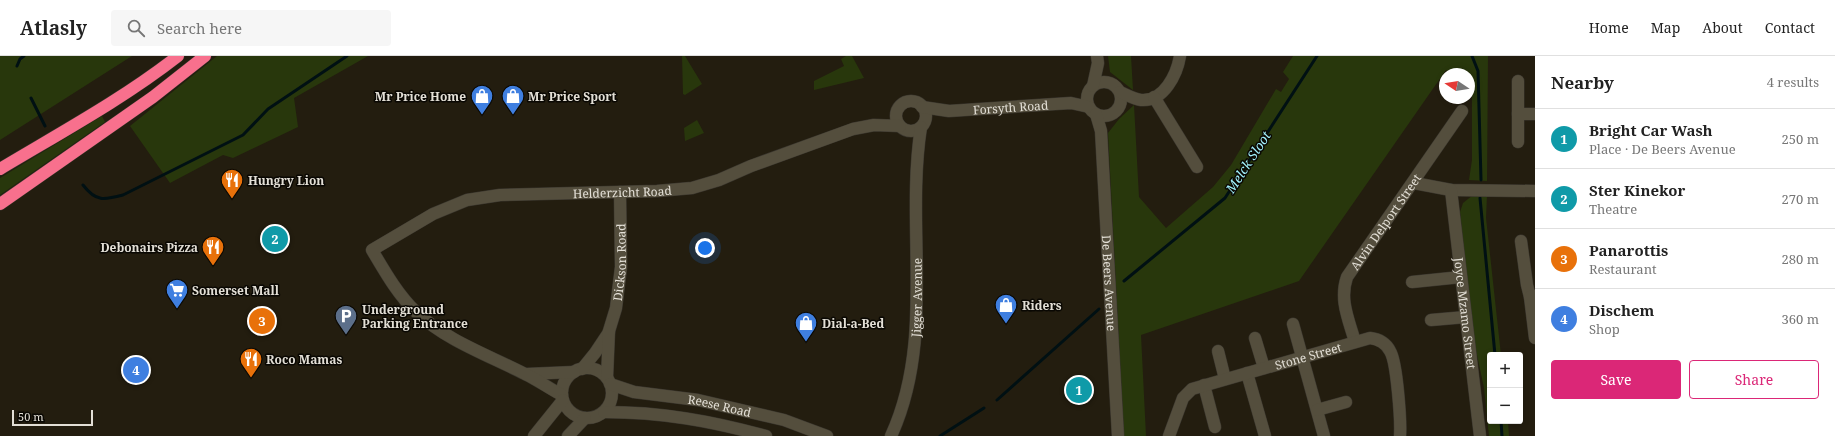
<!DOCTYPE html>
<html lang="en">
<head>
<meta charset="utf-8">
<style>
	body { margin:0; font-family:"Noto Serif",serif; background:#f6f6f6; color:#222 }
	.controls { position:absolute; right:12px; bottom:12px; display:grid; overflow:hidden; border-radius:4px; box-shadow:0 2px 6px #0003 }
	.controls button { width:36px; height:36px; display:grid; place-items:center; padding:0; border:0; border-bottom:1px solid #e0e0e0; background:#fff; color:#222; font:20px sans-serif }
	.compass { position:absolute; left:1439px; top:12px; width:36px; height:36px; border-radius:50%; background:#fff; box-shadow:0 2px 6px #0003; rotate:282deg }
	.scale { position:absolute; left:12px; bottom:10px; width:81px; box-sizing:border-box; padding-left:4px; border:2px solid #e3dfd6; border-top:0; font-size:11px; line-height:14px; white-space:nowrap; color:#e3dfd6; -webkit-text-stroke:3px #0a0803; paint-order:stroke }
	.you { position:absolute; left:705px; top:192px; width:14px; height:14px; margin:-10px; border:3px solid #fff; border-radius:50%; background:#1a73e8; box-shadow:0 0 0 6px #1a73e833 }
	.badge { display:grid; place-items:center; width:26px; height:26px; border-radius:50%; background:#db2777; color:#fff; font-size:13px; font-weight:700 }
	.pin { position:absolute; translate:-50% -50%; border:2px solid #fff; box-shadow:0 1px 4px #0006 }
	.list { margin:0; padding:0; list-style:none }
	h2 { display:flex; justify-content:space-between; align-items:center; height:52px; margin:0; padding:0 16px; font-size:17px }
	h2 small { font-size:13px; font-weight:400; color:#767676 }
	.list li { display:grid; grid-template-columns:26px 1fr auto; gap:12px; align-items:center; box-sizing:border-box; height:60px; padding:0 16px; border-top:1px solid #e0e0e0 }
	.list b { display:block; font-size:15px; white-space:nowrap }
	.list p { margin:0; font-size:13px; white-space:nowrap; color:#767676 }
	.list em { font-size:13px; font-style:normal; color:#767676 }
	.actions { display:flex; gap:8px; padding:12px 16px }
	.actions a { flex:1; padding:9px 0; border:1px solid #db2777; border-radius:4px; text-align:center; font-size:14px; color:#db2777 }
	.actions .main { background:#db2777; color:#fff }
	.icon { flex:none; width:22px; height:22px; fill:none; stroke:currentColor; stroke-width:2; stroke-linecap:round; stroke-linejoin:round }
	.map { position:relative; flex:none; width:1535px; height:380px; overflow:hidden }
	header { display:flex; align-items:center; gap:24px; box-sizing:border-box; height:56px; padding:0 20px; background:#fff; border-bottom:1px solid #e0e0e0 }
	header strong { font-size:19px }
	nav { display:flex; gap:22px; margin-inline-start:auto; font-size:14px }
	.search { width:280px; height:36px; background:#f6f6f6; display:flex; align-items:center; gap:10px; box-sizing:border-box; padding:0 14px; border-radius:4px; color:#767676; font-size:15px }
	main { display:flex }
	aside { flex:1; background:#fff }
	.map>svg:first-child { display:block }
	.green { fill:#28370c }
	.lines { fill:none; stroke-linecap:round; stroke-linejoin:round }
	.stream { stroke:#001013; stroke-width:3 }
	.minor-casing { stroke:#3b372f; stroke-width:13 }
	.highway-casing { stroke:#3b372f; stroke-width:13 }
	.minor { stroke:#544e3d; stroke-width:12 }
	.highway { stroke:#f8708d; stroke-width:12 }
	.labels { text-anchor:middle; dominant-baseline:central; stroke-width:3; stroke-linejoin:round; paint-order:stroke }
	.poi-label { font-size:12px; font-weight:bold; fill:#e3dfd6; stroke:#0a0803; text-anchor:start }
	.street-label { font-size:12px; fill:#e3dfd6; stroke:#0a0803 }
	.water-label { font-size:13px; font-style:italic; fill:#a2f2fd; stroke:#0a0803 }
</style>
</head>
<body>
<header>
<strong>Atlasly</strong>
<div class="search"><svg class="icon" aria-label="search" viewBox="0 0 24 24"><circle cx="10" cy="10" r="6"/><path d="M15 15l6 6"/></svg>Search here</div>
<nav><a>Home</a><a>Map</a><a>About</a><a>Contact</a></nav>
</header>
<main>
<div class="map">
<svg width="1535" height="380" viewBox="0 0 1535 380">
	<rect width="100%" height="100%" fill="#231d0f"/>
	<path class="green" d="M0 0H132L0 84Z
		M217 0H368L294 42 298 71 233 102 223 99 170 127 130 70Z
		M682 0H685L702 28 685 39 683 38Z
		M846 0H852L864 22 814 34V25L844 10 841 3Z
		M1108 0H1131L1133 34 1110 16Z
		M1293 0H1488L1487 125 1469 124 1472 104V31L1469 29V18H1452L1446 14 1299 225 1141 279 1146 380H1124L1108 77 1119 63 1134 49 1139 141 1166 172 1213 131 1231 109 1276 33 1281 36 1289 23 1283 16Z
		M102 60 105 66 0 139V122Z
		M697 64 704 77 685 85 684 72Z
		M1473 139H1487L1486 162 1501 299H1490V365H1508L1509 380H1489L1484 332 1473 280 1460 156 1463 147Z"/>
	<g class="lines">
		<path class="stream" d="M1472 0 1478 15 1481 124
			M17 10 20 3 24 0
			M31 42 45 70
			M83 129C96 146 104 144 123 139L243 79 268 53 347 0
			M1480 142 1495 299
			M1124 225 1225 142 1317 0
			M997 344 1099 253
			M1501 365 1502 380
			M940 380 984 352"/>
		<g class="minor-casing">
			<g id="minor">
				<circle cx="1104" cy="43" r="17"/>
				<path d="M1093 30 1098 7 1097 0"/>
				<path d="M1120 36C1127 39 1134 43 1141 44 1164 46 1177 18 1180 0"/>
				<path d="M1154 41 1197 111"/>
				<circle cx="911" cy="60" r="15"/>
				<path id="s1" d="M922 51 949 55 1071 47 1089 51"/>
				<path id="s2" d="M1096 58 1101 75 1118 380"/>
				<path d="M1518 58H1535"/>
				<path d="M1518 86V25"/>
				<path d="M1414 127 1451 134 1535 135"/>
				<path id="s3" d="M1451 134 1480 380"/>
				<path d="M1521 185 1527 229 1530 241"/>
				<path d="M1412 226 1461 221"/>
				<path d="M1535 240 1530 241 1535 282"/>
				<path d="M1431 264 1466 261"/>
				<path d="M1293 268 1324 380"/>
				<path d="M1255 282 1264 312"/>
				<path id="s4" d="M1355 286C1349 264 1339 244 1347 221L1462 55"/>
				<path d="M1218 295 1225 323"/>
				<circle cx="587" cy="337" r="25"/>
				<path d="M582 313 595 297 609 276"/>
				<path d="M1247 317 1265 380"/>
				<path d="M527 318 574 316"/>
				<path id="s5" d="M607 322 609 275 616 252 621 211 620 136"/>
				<path id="s6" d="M610 328 634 336 698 344 784 364 827 380"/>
				<path d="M1204 329 1215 371"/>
				<path id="s7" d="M562 339C550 333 538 324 525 318 488 299 447 285 416 256 398 239 385 216 372 194L433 158 467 144 500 139 657 135 692 132 719 124 751 110 853 73 874 69 900 70"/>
				<path d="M1317 354 1346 346"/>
				<path d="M604 356C661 356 711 365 766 380"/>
				<path d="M534 380 563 344"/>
				<path d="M568 380 585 362"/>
				<path id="s8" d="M891 380C936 282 905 173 921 71"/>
				<path id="s9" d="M1169 380 1183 342 1192 333 1370 282C1378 283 1386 287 1390 295 1397 306 1401 365 1400 380"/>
			</g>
		</g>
		<g class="highway-casing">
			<path id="highway" d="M0 113C60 77 123 43 178 0
				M0 148 153 41 205 0"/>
		</g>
		<use href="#minor" class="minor"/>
		<use href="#highway" class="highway"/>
	</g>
	<defs>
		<g id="shop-pin" transform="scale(1.15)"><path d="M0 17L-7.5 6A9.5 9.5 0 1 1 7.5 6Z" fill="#3f7fe0" stroke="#0a0803"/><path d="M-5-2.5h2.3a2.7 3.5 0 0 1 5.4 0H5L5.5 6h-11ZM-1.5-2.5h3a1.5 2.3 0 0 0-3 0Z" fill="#fff"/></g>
		<g id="restaurant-pin" transform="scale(1.15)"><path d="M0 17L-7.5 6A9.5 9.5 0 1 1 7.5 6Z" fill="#e8710a" stroke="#0a0803"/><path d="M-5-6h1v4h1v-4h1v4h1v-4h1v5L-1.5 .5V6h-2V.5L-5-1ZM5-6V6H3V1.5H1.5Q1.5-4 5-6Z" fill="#fff"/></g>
		<g id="supermarket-pin" transform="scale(1.15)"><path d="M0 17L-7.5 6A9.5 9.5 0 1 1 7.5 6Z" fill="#3f7fe0" stroke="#0a0803"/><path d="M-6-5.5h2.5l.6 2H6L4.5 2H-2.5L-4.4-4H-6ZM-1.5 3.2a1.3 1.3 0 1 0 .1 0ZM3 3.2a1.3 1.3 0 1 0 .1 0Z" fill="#fff"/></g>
		<g id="parking-pin" transform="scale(1.15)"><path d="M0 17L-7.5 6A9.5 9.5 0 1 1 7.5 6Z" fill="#5c6f8a" stroke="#0a0803"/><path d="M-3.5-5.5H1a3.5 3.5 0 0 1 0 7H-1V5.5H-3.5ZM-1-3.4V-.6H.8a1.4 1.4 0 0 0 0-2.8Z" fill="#fff"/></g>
	</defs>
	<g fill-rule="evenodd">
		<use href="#shop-pin" x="482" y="40"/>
		<use href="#shop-pin" x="513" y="40"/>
		<use href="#restaurant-pin" x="232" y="124"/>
		<use href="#restaurant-pin" x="213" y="191"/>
		<use href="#supermarket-pin" x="177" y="234"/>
		<use href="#shop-pin" x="1006" y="249"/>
		<use href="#parking-pin" x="346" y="260"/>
		<use href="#shop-pin" x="806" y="267"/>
		<use href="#restaurant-pin" x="251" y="303"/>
	</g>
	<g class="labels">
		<g class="poi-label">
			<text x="466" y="40" text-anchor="end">Mr Price Home</text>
			<text x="528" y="40">Mr Price Sport</text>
			<text x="248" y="124">Hungry Lion</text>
			<text x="198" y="191" text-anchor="end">Debonairs Pizza</text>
			<text x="192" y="234">Somerset Mall</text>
			<text x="1022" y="249">Riders</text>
			<text x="362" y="253">Underground<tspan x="362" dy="14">Parking Entrance</tspan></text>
			<text x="822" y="267">Dial-a-Bed</text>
			<text x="266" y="303">Roco Mamas</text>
		</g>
		<g class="street-label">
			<text stroke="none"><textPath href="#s1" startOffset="89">Forsyth Road</textPath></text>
			<text stroke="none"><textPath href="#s7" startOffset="508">Helderzicht Road</textPath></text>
			<text stroke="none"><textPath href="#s4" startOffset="134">Alvin Delport Street</textPath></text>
			<text stroke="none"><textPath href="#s5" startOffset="117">Dickson Road</textPath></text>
			<text stroke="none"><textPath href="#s2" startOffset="170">De Beers Avenue</textPath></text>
			<text stroke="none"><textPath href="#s8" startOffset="142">Jigger Avenue</textPath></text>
			<text stroke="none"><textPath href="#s3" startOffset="124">Joyce Mzamo Street</textPath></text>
			<text stroke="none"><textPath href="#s9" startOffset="174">Stone Street</textPath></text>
			<text stroke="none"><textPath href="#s6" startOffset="112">Reese Road</textPath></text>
		</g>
		<g class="water-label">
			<text transform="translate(1248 106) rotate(-57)">Melck Sloot</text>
		</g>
	</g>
</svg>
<div class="controls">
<button>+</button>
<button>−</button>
</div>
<svg class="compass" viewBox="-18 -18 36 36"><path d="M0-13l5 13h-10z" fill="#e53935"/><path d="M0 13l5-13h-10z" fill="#767676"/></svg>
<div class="scale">50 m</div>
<div class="you"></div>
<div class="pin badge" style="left:1079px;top:334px;background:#0f9aa8">1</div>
<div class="pin badge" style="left:275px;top:183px;background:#0f9aa8">2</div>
<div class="pin badge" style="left:262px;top:265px;background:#e8710a">3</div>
<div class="pin badge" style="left:136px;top:314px;background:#3f7fe0">4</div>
</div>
<aside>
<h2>Nearby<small>4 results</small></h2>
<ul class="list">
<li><span class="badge" style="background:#0f9aa8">1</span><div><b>Bright Car Wash</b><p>Place · De Beers Avenue</p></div><em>250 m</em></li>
<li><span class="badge" style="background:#0f9aa8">2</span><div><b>Ster Kinekor</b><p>Theatre</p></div><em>270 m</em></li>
<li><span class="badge" style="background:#e8710a">3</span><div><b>Panarottis</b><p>Restaurant</p></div><em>280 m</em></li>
<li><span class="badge" style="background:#3f7fe0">4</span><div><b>Dischem</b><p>Shop</p></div><em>360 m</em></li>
</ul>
<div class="actions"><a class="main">Save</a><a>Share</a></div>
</aside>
</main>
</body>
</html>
